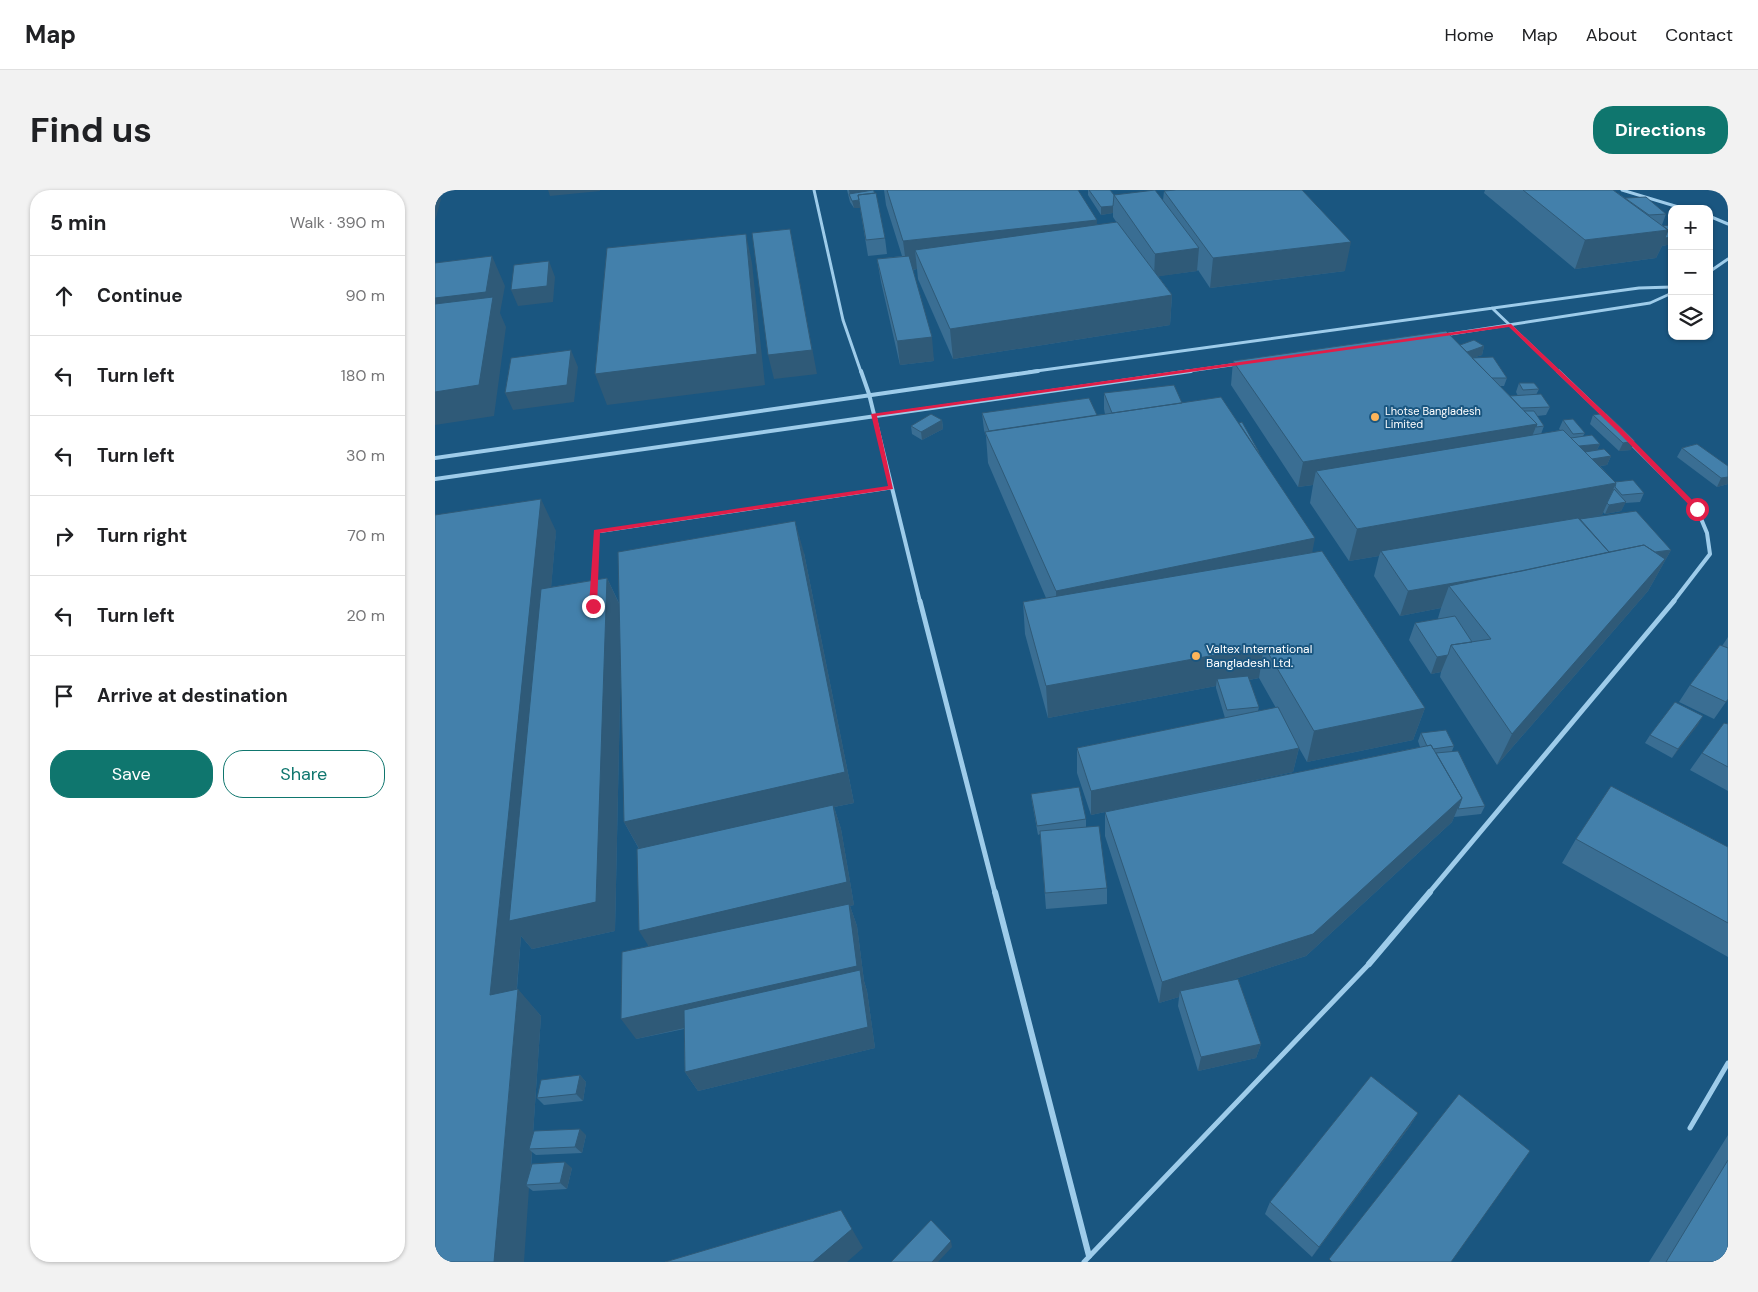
<!DOCTYPE html>
<html lang="en">
<head>
<meta charset="utf-8">
<style>
	body { margin:0; font-family:"DM Sans",sans-serif; background:#f2f2f2; color:#202124 }
	.controls { position:absolute; right:15px; top:15px; display:grid; overflow:hidden; border-radius:10px; box-shadow:0 1px 4px #0004 }
	.controls button { width:45px; height:45px; display:grid; place-items:center; padding:0; border:0; border-bottom:1px solid #e0e0e0; background:#fff; color:#202124; font:25px sans-serif }
	.stop { position:absolute; width:15px; height:15px; margin:-11px; border:4px solid #e11d48; border-radius:50%; background:#fff }
	.stop.end { background:#e11d48; border-color:#fff; box-shadow:0 1px 5px #0008 }
	.list { margin:0; padding:0; list-style:none }
	h2 { display:flex; justify-content:space-between; align-items:center; height:65px; margin:0; padding:0 20px; font-size:21px }
	h2 small { font-size:16px; font-weight:400; color:#757577 }
	.list li { display:grid; grid-template-columns:32px 1fr auto; gap:15px; align-items:center; box-sizing:border-box; height:80px; padding:0 20px; border-top:1px solid #e0e0e0 }
	.list b { display:block; font-size:19px; white-space:nowrap }
	.list em { font-size:16px; font-style:normal; color:#757577 }
	.actions { display:flex; gap:10px; padding:15px 20px }
	.actions a { flex:1; padding:11px 0; border:1px solid #0f766e; border-radius:20px; text-align:center; font-size:18px; color:#0f766e }
	.actions .main { background:#0f766e; color:#fff }
	.icon { flex:none; width:28px; height:28px; fill:none; stroke:currentColor; stroke-width:2; stroke-linecap:round; stroke-linejoin:round }
	.map { position:relative; flex:none; width:1293px; height:1072px; overflow:hidden; border-radius:20px }
	header { display:flex; align-items:center; gap:30px; box-sizing:border-box; height:70px; padding:0 25px; background:#fff; border-bottom:1px solid #e0e0e0 }
	header strong { font-size:24px }
	nav { display:flex; gap:28px; margin-inline-start:auto; font-size:18px }
	.intro { display:flex; align-items:center; justify-content:space-between; box-sizing:border-box; height:120px; padding:0 30px }
	h1 { margin:0; font-size:35px }
	.button { padding:12px 22px; border-radius:20px; background:#0f766e; color:#fff; font-size:18px; font-weight:700 }
	main { display:flex; gap:30px; padding:0 30px }
	aside { flex:1; background:#fff; border-radius:20px; box-shadow:0 1px 4px #0004 }
	.map>svg:first-child { display:block }
	.lines { fill:none; stroke-linecap:round; stroke-linejoin:round }
	.lane-far1 { stroke:#9eccea; stroke-width:3 }
	.lane { stroke:#9eccea; stroke-width:5 }
	.street-far3 { stroke:#9eccea; stroke-width:3 }
	.street-far2 { stroke:#9eccea; stroke-width:4 }
	.street-far1 { stroke:#9eccea; stroke-width:5 }
	.street { stroke:#9eccea; stroke-width:6 }
	.wall { fill:#3a6e93; fill-rule:evenodd }
	.shaded-wall { fill:#2f5a78 }
	.building { fill:#4380ab; stroke:#2f5a78 }
	.route { fill:#e11d48 }
	.poi-dot { fill:#fcb55a; stroke:#1a5680; stroke-width:2 }
	.labels { text-anchor:middle; dominant-baseline:central; stroke-width:4; stroke-linejoin:round; paint-order:stroke }
	.far-poi-label { font-size:11px; fill:#fff; stroke:#1a5680; text-anchor:start }
	.poi-label { font-size:12px; fill:#fff; stroke:#1a5680; text-anchor:start }
</style>
</head>
<body>
<header>
<strong>Map</strong>
<nav><a>Home</a><a>Map</a><a>About</a><a>Contact</a></nav>
</header>
<div class="intro"><h1>Find us</h1><a class="button">Directions</a></div>
<main>
<aside>
<h2>5 min<small>Walk · 390 m</small></h2>
<ul class="list">
<li><svg class="icon" aria-label="ahead" viewBox="0 0 24 24"><path d="M12 20V5M6 11l6-6 6 6"/></svg><div><b>Continue</b></div><em>90 m</em></li>
<li><svg class="icon" aria-label="left" viewBox="0 0 24 24"><path d="M17 20v-9H6M10 6l-5 5 5 5"/></svg><div><b>Turn left</b></div><em>180 m</em></li>
<li><svg class="icon" aria-label="left" viewBox="0 0 24 24"><path d="M17 20v-9H6M10 6l-5 5 5 5"/></svg><div><b>Turn left</b></div><em>30 m</em></li>
<li><svg class="icon" aria-label="right" viewBox="0 0 24 24"><path d="M7 20v-9h11M14 6l5 5-5 5"/></svg><div><b>Turn right</b></div><em>70 m</em></li>
<li><svg class="icon" aria-label="left" viewBox="0 0 24 24"><path d="M17 20v-9H6M10 6l-5 5 5 5"/></svg><div><b>Turn left</b></div><em>20 m</em></li>
<li><svg class="icon" aria-label="arrive" viewBox="0 0 24 24"><path d="M6 21V4h12l-3 4 3 4H6"/></svg><div><b>Arrive at destination</b></div></li>
</ul>
<div class="actions"><a class="main">Save</a><a>Share</a></div>
</aside>
<div class="map">
<svg width="1293" height="1072" viewBox="0 0 1293 1072">
	<rect width="100%" height="100%" fill="#1a5680"/>
	<g class="lines">
		<path class="lane-far1" d="M159 393 162 342 456 298"/>
		<path class="lane" d="M1255 938 1293 873
			M649 1072 934 774"/>
		<path class="street-far3" d="M379 0 408 130 426 182
			M1187 0 1250 19
			M1274 26 1293 34
			M1274 82 1293 69
			M1057 118 1124 182
			M1009 145 1215 113 1237 103
			M594 182 1204 98 1237 97
			M747 182 803 174"/>
		<path class="street-far2" d="M426 181 434 204 485 412
			M1123 181 1171 227
			M1194 251 1262 319 1272 343 1275 364 1238 412
			M0 268 603 181
			M0 289 756 181"/>
		<path class="street-far1" d="M485 411 560 703
			M994 703 1239 411"/>
		<path class="street" d="M560 702 654 1066
			M934 774 995 702"/>
	</g>
	<path class="wall" d="M412 0H438L440 3 450 48 452 64 433 66 425 18H419L415 12Z
		M449 0H643L661 35 682 33 678 27V23L666 25 653 5V0H675L679 5 728 10 729 1 910 81 775 98 763 80 762 81 723 86 737 105 735 135 518 169 483 89 482 79 478 80 499 171 465 175 446 92 442 69 467 66 451 15Z
		M1050 0H1178L1190 8 1231 24 1227 35 1228 36 1237 37V54L1227 56 1221 68 1140 79 1049 3Z
		M1025 155 1049 156 1047 165 1037 168 1072 188 1069 196H1065L1075 206H1083L1081 202 1084 193 1104 199 1101 205 1115 217 1111 225 1102 226 1109 236 1106 244 1125 240 1124 239 1128 230 1150 243 1148 246 1165 254 1162 260 1176 266 1172 275 1165 276 1180 292 1209 303 1205 312 1190 313 1186 321 1170 324 1168 322 1167 325 1144 329 1145 330V329L1236 360 1213 401 1062 575 1005 487 1006 482 996 484 974 450 980 433 1004 429 1003 428 1006 418 965 426 939 386 944 366 914 371 875 313 878 295 863 297 796 195 798 171Z
		M669 203 747 213 804 233 824 262V263L877 363 990 518 978 550 872 572 864 558 858 582 682 620 985 557 983 551 986 543 1019 556 1017 561 1050 616 1046 624 1019 627 1017 632 871 766 790 792 826 854 821 868 763 881 743 816 744 807 724 813 670 646V622L656 625 642 583V558L790 528 781 498V496L613 528 590 444 588 412 611 408 553 273 551 246 549 240 547 223 662 225 670 224 669 219ZM824 488 841 518 823 521 824 517 814 490Z
		M1158 225 1196 260 1184 261 1155 234Z
		M507 230 508 239 487 250 477 244 476 236Z
		M1262 254 1293 294 1282 297 1242 267 1247 258Z
		M121 341 116 397 172 388 185 415 369 363 419 613 399 617 406 639 419 715 415 716 422 736 429 791 432 801 440 858 263 901 250 882 249 839 201 849 213 756 204 659 189 632 186 465 180 741 97 759 86 746 82 799 106 826 98 944 151 945 147 963 101 965 97 962 96 980 137 978 132 999 98 1001 94 998 0 1072Z
		M1293 447V509L1279 529 1244 512 1255 495 1287 456Z
		M1268 526 1237 568 1210 553 1215 545Z
		M1293 534V601L1255 580 1267 563Z
		M596 604 651 629V637L672 698V714L611 719 605 644 603 645 597 612Z
		M1141 649 1293 657V767L1127 673Z
		M145 885 151 892 148 911 109 915 102 908Z
		M983 923 975 936 877 1067 830 1024 835 1012Z
		M1293 945V1072H1214Z"/>
	<path class="shaded-wall" d="M0 0H2L6 9 0 31Z
		M113 0H165V1L115 6Z
		M414 0H438L439 6 415 5Z
		M424 10 425 18H419L417 11Z
		M678 16V23L666 25V17Z
		M662 30 661 58 480 60 482 79 472 81 468 51Z
		M355 39 382 184 339 189 333 165Z
		M1233 40 1237 47V54L1227 56 1221 68 1140 79 1150 50Z
		M311 44 317 73 330 195 172 215 160 184Z
		M916 52 910 81 775 98 778 68Z
		M764 58 762 81 719 87 720 64Z
		M57 66 70 96 65 123 71 137 59 226 0 235V108Z
		M114 71 120 87 118 112 83 116 76 100Z
		M737 105 735 135 518 169 515 139Z
		M497 147 499 171 465 175 462 151Z
		M1049 156 1047 165 1028 171 1030 163Z
		M136 160 143 177 139 212 78 220 70 203Z
		M507 230 508 239 487 250 486 242Z
		M1102 234 1092 259 881 281 878 295 863 297 868 272Z
		M1200 251 1196 260 1184 261 1188 253Z
		M1165 254 1161 262 1128 266 1127 258Z
		M1176 266 1172 275 1130 281 1133 272Z
		M1293 287V294L1282 297 1286 288Z
		M1181 293 1167 325 948 365 946 361 944 366 914 371 922 339Z
		M106 309 121 341 88 728 172 388 187 420 180 741 97 759 86 746 79 832 55 805Z
		M1191 312 1186 321 1170 324 1174 315Z
		M360 331 369 363 419 613 399 617 406 639 419 715 415 716 422 736 429 791 432 801 440 858 263 901 250 882 427 798 201 849 186 829 218 763 204 741 206 662 189 632Z
		M880 348 874 380 622 433 621 401Z
		M1236 360 1213 401 1062 575 1077 544 1178 369Z
		M1176 365 1014 396 1006 418 965 426 973 401Z
		M829 456 824 488 784 496 782 489 781 496 613 528 611 496Z
		M1013 465 1006 482 996 484 1002 467Z
		M990 518 978 550 872 572 879 541Z
		M1268 526 1263 535 1237 568 1243 559Z
		M864 558 858 582 656 625V601Z
		M1027 608 1017 632 871 766 747 806 745 801 744 807 724 813 727 792Z
		M83 799 106 826 97 959H94L97 962 94 995H91L94 998 89 1072H59Z
		M826 854 821 868 763 881 766 867Z
		M145 885 151 892 148 911 141 904Z
		M983 923 975 936 877 1067 884 1057Z
		M145 939 151 945 147 963 140 957Z
		M130 972 137 978 132 999 125 993Z
		M417 1039 428 1058 412 1072H378Z
		M516 1051 517 1057 503 1072H497Z"/>
	<path class="building" d="M438 0 440 3 423 5 424 10 417 11 414 4Z
		M452 0H643L662 30 468 51Z
		M654 0H675L679 5 678 16 666 17Z
		M720 0 764 58 720 64 679 5Z
		M741 0H867L916 52 778 68 729 1Z
		M1088 0H1178L1233 40 1150 50Z
		M441 3 450 48 431 50 423 5Z
		M1211 7 1231 24 1214 25 1190 8Z
		M682 32 737 105 515 139 480 60Z
		M1234 35 1237 37V47L1230 48 1233 40 1228 36Z
		M355 39 377 160 333 165 317 43Z
		M311 44 322 164 160 184 172 58Z
		M57 66 51 102 0 108V73Z
		M474 66 497 147 462 151 442 69Z
		M114 71 112 96 76 100 79 75Z
		M58 107 44 195 0 202V114Z
		M1011 141 1102 234 868 272 798 171Z
		M1039 150 1049 156 1032 162 1025 155Z
		M136 160 132 195 70 203 76 168Z
		M1058 167 1072 188H1057L1037 168Z
		M1084 193H1099L1104 199 1088 200Z
		M739 195 747 213 677 223 669 203Z
		M1106 204 1115 217 1086 218 1075 206Z
		M786 207 880 348 621 401 550 242Z
		M654 208 662 225 554 241 547 223Z
		M1089 221H1099L1109 236 1101 237 1102 234Z
		M1171 223 1200 251 1188 253 1158 225Z
		M496 224 507 230 486 242 476 236Z
		M1138 229 1150 243 1138 244 1128 230Z
		M807 232 824 262H823L804 233Z
		M1128 240 1181 293 922 339 881 281Z
		M1157 245 1165 254 1144 256 1136 248Z
		M1262 254 1293 276V287L1286 288 1247 258Z
		M1169 259 1176 266 1157 269 1150 262Z
		M1198 290 1209 303 1187 305 1180 297 1181 293 1180 292Z
		M1179 299 1191 312 1174 315 1172 313Z
		M106 309 55 805 83 799 59 1072H0V325Z
		M1201 321 1236 360 1220 362 1209 355 1174 362 1145 329Z
		M1143 328 1174 362 1087 381 973 401 946 361Z
		M360 331 410 582 189 632 183 362Z
		M1209 355 1230 369 1077 544 1016 455 1056 449 1014 396Z
		M887 361 990 518 879 541 829 456 611 496 588 412Z
		M172 388 161 712 74 731 106 399Z
		M1020 426 1037 452 1016 455 1013 465 1002 467 980 433Z
		M1285 455 1293 458V509L1291 512 1255 495Z
		M813 486 824 517 792 520 782 489Z
		M1240 512 1268 526 1243 559 1215 545Z
		M843 517 864 558 656 601 642 558Z
		M1289 533 1293 534V577L1267 563Z
		M1011 540 1019 556 998 559 996 555 992 556 986 543Z
		M996 555 1027 608 878 744 727 792 670 622Z
		M1023 561 1050 616 1023 619 1027 608 1001 563Z
		M1176 596 1293 657V733L1141 649Z
		M644 597 651 629 602 636 596 604Z
		M398 615 412 692 204 741 202 659Z
		M664 636 672 698 610 703 605 641Z
		M414 714 422 776 186 829 187 762Z
		M425 780 433 837 250 882 249 820Z
		M803 789 826 854 766 867 745 801Z
		M145 885 141 904 102 908 106 890Z
		M936 886 983 923 884 1057 835 1012Z
		M1024 904 1095 961 1016 1072H897L894 1069Z
		M145 939 140 957 94 959 99 941Z
		M1293 970V1072H1231Z
		M130 972 125 993 91 995 97 974Z
		M406 1020 417 1039 378 1072H230Z
		M496 1030 516 1051 497 1072H456Z"/>
	<path class="route" d="M1076 134 1186 238 1264 317V320H1259L1182 241 1074 137 442 226 458 299 165 343 162 416 158 418 154 416 159 340 453 296 436 224Z"/>
	<g class="poi-dot">
		<circle cx="940" cy="227" r="5"/>
		<circle cx="761" cy="466" r="5"/>
	</g>
	<g class="labels">
		<g class="far-poi-label">
			<text x="950" y="221">Lhotse Bangladesh<tspan x="950" dy="13">Limited</tspan></text>
		</g>
		<g class="poi-label">
			<text x="771" y="459">Valtex International<tspan x="771" dy="14">Bangladesh Ltd.</tspan></text>
		</g>
	</g>
</svg>
<div class="controls">
<button>+</button>
<button>−</button>
<button><svg class="icon" aria-label="layers" viewBox="0 0 24 24"><path d="M12 4l9 5-9 5-9-5zM3 14l9 5 9-5"/></svg></button>
</div>
<div class="stop" style="left:1262px;top:319px"></div>
<div class="stop end" style="left:158px;top:416px"></div>
</div>
</main>
</body>
</html>
